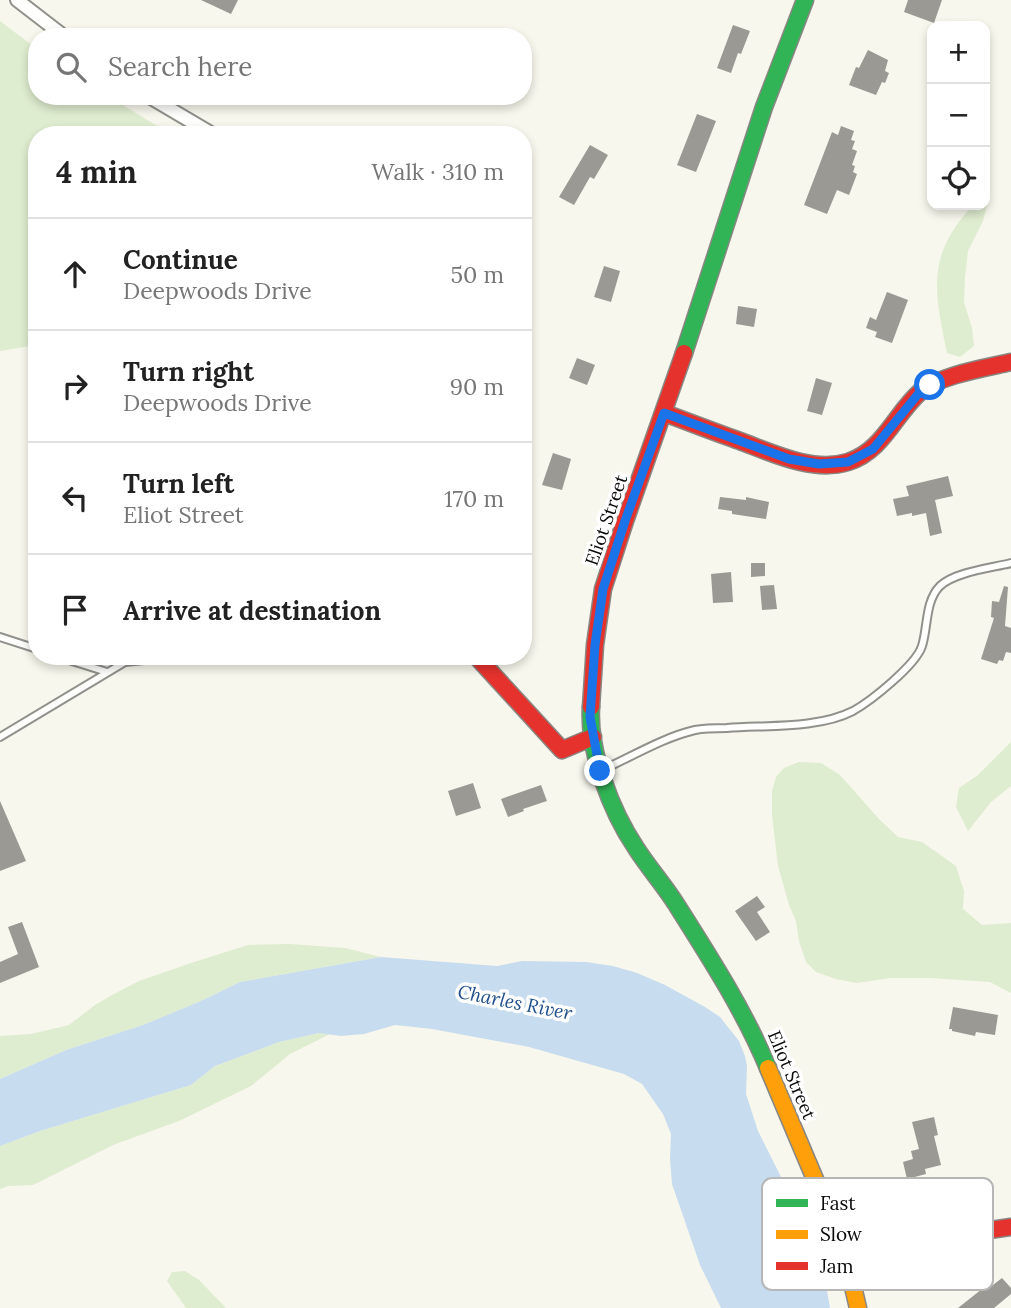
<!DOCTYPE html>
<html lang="en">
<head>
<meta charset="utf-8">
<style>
	body { margin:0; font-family:Lora,serif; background:#f6f6f6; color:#222 }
	.controls { position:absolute; right:21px; top:21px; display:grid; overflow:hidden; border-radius:14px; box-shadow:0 4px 10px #0003 }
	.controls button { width:63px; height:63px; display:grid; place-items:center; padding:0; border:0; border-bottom:2px solid #e0e0e0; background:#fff; color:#222; font:35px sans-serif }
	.stop { position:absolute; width:21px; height:21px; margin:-16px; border:5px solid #1a73e8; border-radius:50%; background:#fff }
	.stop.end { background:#1a73e8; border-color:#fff; box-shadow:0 2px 7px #0008 }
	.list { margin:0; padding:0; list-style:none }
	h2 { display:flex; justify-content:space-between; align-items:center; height:91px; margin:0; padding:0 28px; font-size:30px }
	h2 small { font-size:23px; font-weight:400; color:#767676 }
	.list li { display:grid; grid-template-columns:46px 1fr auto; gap:21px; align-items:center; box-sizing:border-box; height:112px; padding:0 28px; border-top:2px solid #e0e0e0 }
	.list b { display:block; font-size:26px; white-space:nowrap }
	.list p { margin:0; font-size:23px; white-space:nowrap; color:#767676 }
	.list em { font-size:23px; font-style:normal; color:#767676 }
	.icon { flex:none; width:38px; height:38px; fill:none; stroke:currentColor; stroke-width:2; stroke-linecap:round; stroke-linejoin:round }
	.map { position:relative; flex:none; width:1011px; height:1308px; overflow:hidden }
	.search { position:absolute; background:#fff; box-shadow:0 4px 10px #0003; left:28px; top:28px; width:504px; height:77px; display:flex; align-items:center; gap:18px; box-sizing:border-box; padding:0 24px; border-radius:28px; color:#767676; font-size:26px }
	.panel { position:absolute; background:#fff; box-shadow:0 4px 10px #0003; left:28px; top:126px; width:504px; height:539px; border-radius:28px }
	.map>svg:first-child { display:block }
	.green { fill:#deeccf }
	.water { fill:#c7dcee }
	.building { fill:#9a9993 }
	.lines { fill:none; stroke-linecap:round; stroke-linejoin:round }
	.lane-casing { stroke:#91918c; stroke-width:10 }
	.street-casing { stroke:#91918c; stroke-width:16 }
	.fast-casing { stroke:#888783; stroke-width:19 }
	.slow-casing { stroke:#888783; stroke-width:19 }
	.jam-casing { stroke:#888783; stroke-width:19 }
	.lane { stroke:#fefefc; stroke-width:6 }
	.street { stroke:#fefefc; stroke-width:12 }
	.fast { stroke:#30b455; stroke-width:16 }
	.slow { stroke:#ff9f0a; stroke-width:16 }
	.jam { stroke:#e5322d; stroke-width:16 }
	.route { stroke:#1a73e8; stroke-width:9 }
	.labels { text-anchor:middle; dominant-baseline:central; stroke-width:7; stroke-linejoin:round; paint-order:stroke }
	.street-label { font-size:18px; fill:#0a0a0a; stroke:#fff }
	.water-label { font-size:19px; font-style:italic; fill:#21518d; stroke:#fff }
	.key { fill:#fff; stroke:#b6b6b6; stroke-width:2 }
	.key-label { font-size:19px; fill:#0a0a0a }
</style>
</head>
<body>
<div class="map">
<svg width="1011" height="1308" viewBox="0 0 1011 1308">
	<rect width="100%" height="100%" fill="#f8f7ed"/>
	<path class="green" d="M0 21 37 49V96H108L172 135H37V345L0 351Z
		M988 190 989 198 983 221 968 251 965 277 964 302 972 328 974 346 960 357 947 353C934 290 926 256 973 205H985V193Z
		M1011 742V786L991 802 968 831 956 807 959 788 978 775Z
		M799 762 821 763 840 775 879 819 898 837 922 842 956 866 964 891 963 909 982 925 1011 923V993L990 982 931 978H890L857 983 836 979 816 972 806 962 799 941 796 921 789 905 778 866 772 815V791L776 777 784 768Z
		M290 944 345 948 381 957 240 982 201 1001 143 1025 66 1050 0 1079V1036L31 1034 69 1025 95 1005 112 995 139 981 191 963 248 945Z
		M319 1033 330 1034 290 1054 251 1086 179 1121 113 1145 33 1185 8 1186 0 1189V1146L40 1131 191 1085 215 1066 279 1042Z
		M185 1271 199 1280 226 1308H186L167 1281 172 1272Z"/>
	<path class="water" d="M381 957 497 966 522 961 586 962 613 966 637 973 665 985 705 1007 720 1017 739 1041 745 1056 747 1066 746 1094 758 1131 795 1205 818 1253 825 1279 830 1308H721L700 1265 672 1184 670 1159 671 1134 663 1114 642 1084 624 1074 529 1047 432 1029 395 1025 364 1034 341 1036 319 1033 279 1042 215 1066 191 1085 40 1131 0 1146V1079L66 1050 143 1025 201 1001 240 982Z"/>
	<path class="building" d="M201 0H238L231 14Z
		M908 0H942L934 23 904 12Z
		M733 25 750 31 741 54 738 53 731 73 717 68Z
		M868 50 888 60 885 71 889 73 885 83 882 82 876 95 849 85 856 67 859 68Z
		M697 114 716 121 696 172 677 165Z
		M841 126 854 131 851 140 855 141 852 149 857 151 852 165 855 166 853 172 857 174 849 195 837 190 827 214 804 205 832 132 838 135Z
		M590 145 608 155 594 179 590 177 574 205 559 197Z
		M604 266 620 271 611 302 594 297Z
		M887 292 908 300 892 343 875 337 877 332 866 328 870 317 876 320Z
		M738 306 757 309 754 327 736 324Z
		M577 358 595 365 587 385 569 378Z
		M816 378 832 383 822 415 807 411Z
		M553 453 571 459 562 490 542 485Z
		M948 476 953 496 935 500 942 533 930 536 926 513 912 516V513L897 516 893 499 909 496 906 486Z
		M720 497 746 500V497L769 502 766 519 732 514V511L718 509Z
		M751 563H765V576L751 577Z
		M731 572 733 602 713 603 711 574Z
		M774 585 777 609 762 610 760 586Z
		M1004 586 1008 587 1005 626 1011 628V653L1006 652 1003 661 999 660 997 664 981 659 994 618 991 617 992 601 999 602Z
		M473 783 481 808 456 816 448 791Z
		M541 785 547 801 523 809 524 811 508 817 501 799Z
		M0 801 26 861 0 871Z
		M757 896 765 907 757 912 770 932 756 941 735 911Z
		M22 922 39 967 0 983V962L18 954 8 927Z
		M953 1007 998 1015 995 1035 976 1032 975 1036 952 1031V1029H949Z
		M934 1117 938 1135 934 1136 941 1165 925 1169 926 1174 907 1179 903 1162 913 1159 911 1151 919 1149 912 1122Z
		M1002 1278 1011 1288V1294L994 1308H958L987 1285 989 1288Z"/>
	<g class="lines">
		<g class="lane-casing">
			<path id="lane" d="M0 637 37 649
				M56 656 107 672
				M0 737 125 662 183 656
				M602 770C631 757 664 737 695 730 705 728 716 728 727 728 765 725 818 729 853 711 871 701 916 665 922 646 928 627 925 601 940 586 955 572 991 568 1011 563"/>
		</g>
		<g class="street-casing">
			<path id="street" d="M17 0 65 37
				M148 96 214 135"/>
		</g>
		<g class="fast-casing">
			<path id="fast" d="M684 353 764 107 805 0
				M591 707C588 751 611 811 636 848 648 867 664 885 676 904 709 956 745 1012 768 1068"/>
		</g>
		<g class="slow-casing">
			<path id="slow" d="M768 1068 817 1184 847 1261 858 1308"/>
		</g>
		<g class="jam-casing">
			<path id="jam" d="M664 413C689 422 714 432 740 441 772 453 813 473 848 462 883 451 895 414 920 392 940 375 985 368 1011 362
				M476 656 562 750 593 737
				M591 707 595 645 603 589 625 521 684 353
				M847 1261 903 1243 1011 1227"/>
		</g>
		<use href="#lane" class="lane"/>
		<use href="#street" class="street"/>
		<use href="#fast" class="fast"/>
		<use href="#slow" class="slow"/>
		<use href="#jam" class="jam"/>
	</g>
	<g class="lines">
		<path class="route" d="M600 771 590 717 595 645 603 589 625 521 664 413 789 459 819 464 848 462 873 449 919 393 930 385"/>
	</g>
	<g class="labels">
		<g class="street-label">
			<text transform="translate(606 520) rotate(-71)">Eliot Street</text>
			<text transform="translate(792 1075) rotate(67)">Eliot Street</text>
		</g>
		<g class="water-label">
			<text transform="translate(515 1002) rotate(11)">Charles River</text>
		</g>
	</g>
	<rect x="762" y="1178" width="231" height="112" rx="10" class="key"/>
	<rect x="776" y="1199" width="32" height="8" fill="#30b455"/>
	<rect x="776" y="1230" width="32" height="9" fill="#ff9f0a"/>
	<rect x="776" y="1262" width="32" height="8" fill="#e5322d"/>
	<g class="key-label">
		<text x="820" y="1210">Fast</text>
		<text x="820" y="1241">Slow</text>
		<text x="820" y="1273">Jam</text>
	</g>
</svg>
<div class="controls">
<button>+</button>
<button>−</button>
<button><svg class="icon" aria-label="locate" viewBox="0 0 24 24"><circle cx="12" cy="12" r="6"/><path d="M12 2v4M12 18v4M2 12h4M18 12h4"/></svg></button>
</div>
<div class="stop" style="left:930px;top:385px"></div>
<div class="stop end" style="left:600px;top:771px"></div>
<div class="search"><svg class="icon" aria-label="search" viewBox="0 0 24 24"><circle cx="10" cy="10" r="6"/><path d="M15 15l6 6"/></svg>Search here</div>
<section class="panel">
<h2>4 min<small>Walk · 310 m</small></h2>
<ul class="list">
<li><svg class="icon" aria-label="ahead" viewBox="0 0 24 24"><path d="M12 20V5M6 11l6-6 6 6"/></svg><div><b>Continue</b><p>Deepwoods Drive</p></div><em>50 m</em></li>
<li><svg class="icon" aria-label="right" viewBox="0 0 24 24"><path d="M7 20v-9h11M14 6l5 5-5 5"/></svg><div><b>Turn right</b><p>Deepwoods Drive</p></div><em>90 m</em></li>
<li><svg class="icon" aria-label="left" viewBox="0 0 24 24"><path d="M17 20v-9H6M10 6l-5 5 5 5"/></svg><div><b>Turn left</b><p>Eliot Street</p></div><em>170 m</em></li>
<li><svg class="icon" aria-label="arrive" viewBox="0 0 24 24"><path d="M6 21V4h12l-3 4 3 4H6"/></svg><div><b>Arrive at destination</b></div></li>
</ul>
</section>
</div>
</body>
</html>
